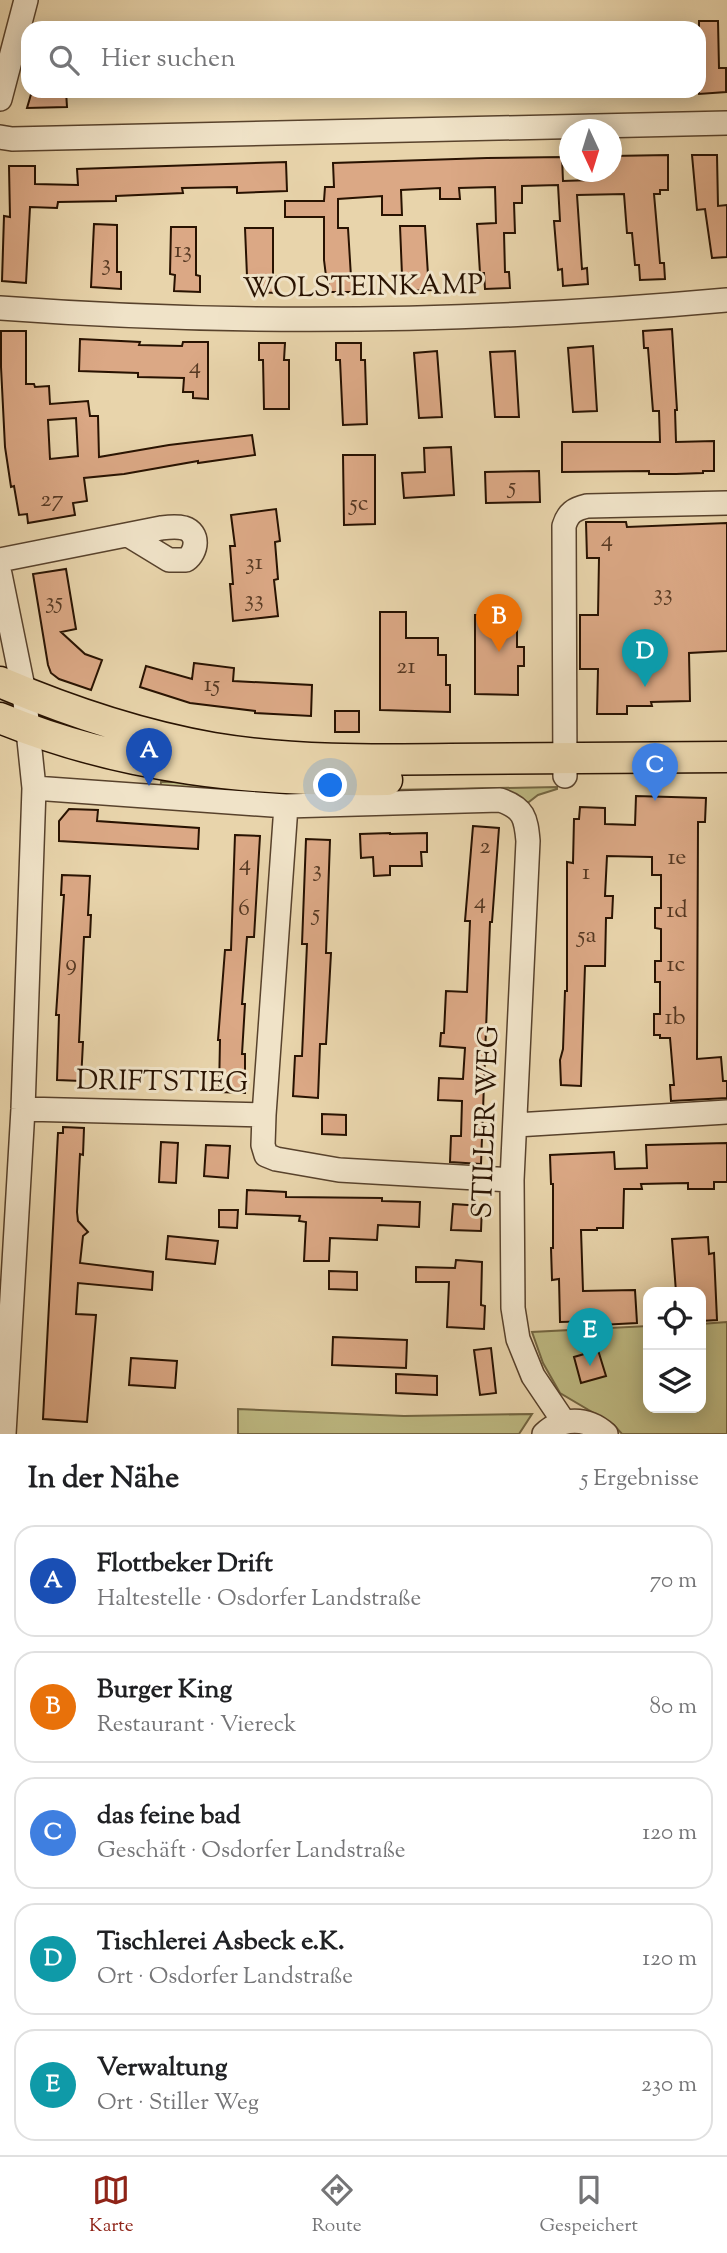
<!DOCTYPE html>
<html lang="de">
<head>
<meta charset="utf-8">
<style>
	body { margin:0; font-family:"Sorts Mill Goudy",serif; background:#f2f2f2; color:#202124 }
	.controls { position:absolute; right:21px; bottom:21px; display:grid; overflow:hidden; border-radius:14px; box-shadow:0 4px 18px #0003 }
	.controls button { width:63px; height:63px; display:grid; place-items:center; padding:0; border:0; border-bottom:2px solid #e0e0e0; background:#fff; color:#202124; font:35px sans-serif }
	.compass { position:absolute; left:559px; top:119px; width:63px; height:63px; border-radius:50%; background:#fff; box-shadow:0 4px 18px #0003; rotate:176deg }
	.you { position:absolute; left:331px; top:786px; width:24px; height:24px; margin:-18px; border:5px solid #fff; border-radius:50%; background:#1a73e8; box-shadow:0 0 0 10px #1a73e833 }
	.badge { display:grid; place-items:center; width:46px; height:46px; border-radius:50%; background:#8f2418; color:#fff; font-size:23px; font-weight:700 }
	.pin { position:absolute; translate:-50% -58px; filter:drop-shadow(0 2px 4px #0008) }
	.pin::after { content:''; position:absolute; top:37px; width:24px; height:21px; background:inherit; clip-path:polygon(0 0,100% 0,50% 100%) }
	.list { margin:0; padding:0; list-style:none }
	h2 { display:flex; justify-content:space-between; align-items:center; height:91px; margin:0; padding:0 28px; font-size:30px }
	h2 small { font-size:23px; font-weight:400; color:#757577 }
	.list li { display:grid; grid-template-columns:46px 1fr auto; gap:21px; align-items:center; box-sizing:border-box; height:112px; margin:0 14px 14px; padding:0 14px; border:2px solid #e0e0e0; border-radius:21px }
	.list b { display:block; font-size:26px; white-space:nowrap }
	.list p { margin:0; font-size:23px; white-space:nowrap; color:#757577 }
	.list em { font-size:23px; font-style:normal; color:#757577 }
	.icon { flex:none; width:38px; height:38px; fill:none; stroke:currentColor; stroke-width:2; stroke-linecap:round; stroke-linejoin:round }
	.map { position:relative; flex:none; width:727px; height:1434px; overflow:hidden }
	.search { position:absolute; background:#fff; box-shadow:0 4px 18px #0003; left:21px; right:21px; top:21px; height:77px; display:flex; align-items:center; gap:18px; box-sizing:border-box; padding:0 24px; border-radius:21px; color:#757577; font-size:26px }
	.sheet { height:721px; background:#fff }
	nav { display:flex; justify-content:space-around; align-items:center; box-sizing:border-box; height:98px; border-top:2px solid #e0e0e0; background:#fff; font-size:19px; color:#757577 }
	nav a { display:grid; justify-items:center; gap:4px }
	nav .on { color:#8f2418 }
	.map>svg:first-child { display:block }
	.green { fill:#beba83; stroke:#736642; stroke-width:2 }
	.building { fill:#dba885; stroke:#281201; stroke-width:2; fill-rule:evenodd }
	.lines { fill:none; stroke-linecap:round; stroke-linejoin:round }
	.minor-casing { stroke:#58422c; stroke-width:26 }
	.major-casing { stroke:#281201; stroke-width:33 }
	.minor { stroke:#f0e3c8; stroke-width:23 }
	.major { stroke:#e8d4ab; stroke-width:30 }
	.labels { text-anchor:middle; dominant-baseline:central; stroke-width:6; stroke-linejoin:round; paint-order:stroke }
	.number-label { font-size:24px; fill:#553822 }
	.street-label { font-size:28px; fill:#281201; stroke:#f0e3c8 }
</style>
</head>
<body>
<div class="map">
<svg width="727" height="1434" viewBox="0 0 727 1434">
	<rect width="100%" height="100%" fill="#e8d4ab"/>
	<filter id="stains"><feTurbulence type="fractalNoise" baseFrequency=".00286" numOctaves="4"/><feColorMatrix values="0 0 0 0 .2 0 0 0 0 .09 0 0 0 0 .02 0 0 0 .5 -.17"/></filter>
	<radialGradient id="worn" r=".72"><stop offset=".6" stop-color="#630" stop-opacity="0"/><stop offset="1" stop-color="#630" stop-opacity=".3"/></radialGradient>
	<path class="green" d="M161 782H201L334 791 557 787V789L538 795 525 805 309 799 160 791Z
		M727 1322V1434H622L614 1425 560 1393 543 1363 532 1332 648 1326V1408H701V1324Z
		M238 1409 404 1416 532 1414 519 1434H238Z"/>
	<path class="building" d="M699 21H718L719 68H726V92L699 94V79H703L702 44H699Z
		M32 91H66L67 107 27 108Z
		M668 155V190H660V194H654L660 263H664L665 279 640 280 639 265H635L632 233H627L624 194 577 195 582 269 587 268 588 284 563 286 562 269 558 270 554 221H560L558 185 522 186V203H514L515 233H504L505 272H509L510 288 485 289 484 273H480L477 224 496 223 495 187 459 188 460 199H440V188L401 190 402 215H382V196L338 199V228H348L351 277H355V292H329V277L326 276 324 260V217H285V201H324L325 187H334L333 163 487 158 562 157 563 181 592 180V172H612V156Z
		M692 155H717L718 206 727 205V257L712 258 705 209 697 210Z
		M286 162 287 191 237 193V187L182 188 183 193 116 196V201L58 202 57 208 30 207 26 283 2 281 4 216 10 217 9 166H35V184L78 185 77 169Z
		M94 224 117 225V272H121V289L91 287Z
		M400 226H425L428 275H432V290L407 291V275H402Z
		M171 227H196V275L200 276V292L174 291 175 275 170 274Z
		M245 228H273V276L278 277 277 293 252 292V276H247Z
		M672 329 677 410H675L676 442 714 441V471H703V473L676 474H649V471L562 472V442H660L659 411H653L648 348H644L643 331Z
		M1 331H26V384H34L35 387 49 386 50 404 88 401 90 416H98L99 457 169 445 252 435 255 455 198 463V461L124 474 84 478 87 501 73 503 75 515 28 523 27 514 19 515 14 486 11 487 5 447 1 367ZM76 418 78 456 50 459 48 420Z
		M80 339 140 342 139 345 182 346 183 342H208V399L193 398V392H183L184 378 138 377V373L79 371Z
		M259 343H285L284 360H289V409H264L263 360H259Z
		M336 343H361V360H365L367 424 343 425 340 360H336Z
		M593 346 597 411 573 412 568 348Z
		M437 351 442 417 419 418 414 353Z
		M515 351 519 417H495L490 352Z
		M451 447 454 495 404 498 402 473 425 472 424 448Z
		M343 455H375V524L344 525Z
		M539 471 540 502 486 503 485 472Z
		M276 509 280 541 275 542 278 579 274 580 278 616 233 621 230 584H233L230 546H235L231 515Z
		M586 522H626L627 527 727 523V651L689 653 690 701 651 702 652 706H627V714H597L598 669H580V615H598L599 558H587Z
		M66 569 76 629 61 632 85 654 102 660 91 690 59 679 51 673 48 665 33 574Z
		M380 612H406V638H438V655H446V685H450V712L380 710Z
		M475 615H497V627H517V647H524V666H518V695L475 694Z
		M194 663 234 668 233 681 312 685 311 716 255 713V711L190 703 140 687 146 666 192 679Z
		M335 711H359V732H335Z
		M636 796 706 798 705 822H698L697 1059 721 1057 723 1081H727V1098L671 1101 670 1085H674L670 1038H660V1035H654V1014H660V982H655V961H661V929L655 928V908H661V875H652V857L607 856 605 896H613L612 918H606L605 966H585L581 1086 561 1085 560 1060 563 1049 565 991H567V862L573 863 574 819H579L580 807 605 808V824L635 825Z
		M69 809 98 810 97 821 199 828 198 849 59 841V821Z
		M473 826 499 828 492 922H490L481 1164 450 1162 451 1136H461L462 1101 438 1100 439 1078 463 1079 465 1048 440 1046 441 1033H444L446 991 467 992 470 921H465Z
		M390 833V834L427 833V852H421L422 866H390V875L374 876 373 857 361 858 360 834Z
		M235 835 260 836 254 937H247L242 1004H245L242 1054H245V1093L219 1092 220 1040H218L225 950H231Z
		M306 839 330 840 326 953H331L326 1044H320L318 1098 293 1096 295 1056H302L307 944H302Z
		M62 875 90 876 88 915H91L90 937H84L79 1042H83L81 1081 57 1080 59 1015H56L64 895H61Z
		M322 1114 346 1115V1135L322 1134Z
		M63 1127 84 1128 83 1155 80 1154 77 1212 78 1221 88 1232 83 1236 80 1263 153 1272 152 1290 78 1283 76 1314 96 1315 87 1422 43 1419 58 1133H63Z
		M161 1142 178 1143 176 1183 159 1182Z
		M727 1143V1182H714V1189H688V1183L641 1184 642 1189H624L623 1228H597V1230H581L583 1291 635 1290 637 1323 600 1325V1321L560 1322 559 1279 552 1280 551 1248H553V1184H551L550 1155 614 1152 615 1169 647 1168 646 1145Z
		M206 1145 230 1146 228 1178 204 1176Z
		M247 1190 286 1192V1197L382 1198V1201L420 1202 419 1227 378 1225 377 1240 330 1238 329 1261H304L306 1222 299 1221 300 1216 246 1214Z
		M453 1204 482 1206 481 1231 451 1230Z
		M219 1210H238L237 1228 219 1227Z
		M168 1236 218 1241 215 1264 166 1259Z
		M708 1237 709 1254 714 1253 717 1320 701 1321V1292H676L672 1239Z
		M456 1260 482 1262 481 1305 485 1306 484 1329 447 1327 449 1282H416V1267L455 1268Z
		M329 1271 357 1272V1290L329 1289Z
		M333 1337 407 1340 406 1368 332 1365Z
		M491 1348 496 1393 480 1395 474 1350Z
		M598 1350 606 1376 581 1383 574 1357Z
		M131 1358 177 1361 175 1388 129 1385Z
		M396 1374 437 1376V1395L396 1393Z"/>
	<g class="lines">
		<g class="minor-casing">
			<path id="minor" d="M0 99 26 0
				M0 137 12 139 727 123
				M0 308C242 326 485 322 727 300
				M0 560 161 528C169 527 176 526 184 528 200 533 197 552 186 560H169L128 535
				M0 574 24 692 34 788 23 1109 4 1434
				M565 776 564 526C568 513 574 509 587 506L727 503
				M34 788 286 806 500 800C524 808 526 818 528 841L512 1180 513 1308 518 1339 533 1376 564 1422
				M23 1109 264 1115 263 1145 266 1155 276 1159 339 1170 512 1180
				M264 1115 286 806
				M516 1125 727 1112
				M544 1434C562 1417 587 1417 606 1434"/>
		</g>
		<g class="major-casing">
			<path id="major" d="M0 682C68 711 139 735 213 748 291 761 372 760 451 759 543 759 635 758 727 757
				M0 718C124 769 254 782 387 780"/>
		</g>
		<use href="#minor" class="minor"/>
		<use href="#major" class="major"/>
	</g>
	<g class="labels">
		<g class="number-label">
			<text x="183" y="251">13</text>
			<text x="106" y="264">3</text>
			<text x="195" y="367">4</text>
			<text x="512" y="487">5</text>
			<text x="52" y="500">27</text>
			<text x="359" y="504">5c</text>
			<text x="607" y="540">4</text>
			<text x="254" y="563">31</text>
			<text x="663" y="594">33</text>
			<text x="254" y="600">33</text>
			<text x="54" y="602">35</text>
			<text x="406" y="667">21</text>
			<text x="212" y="685">15</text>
			<text x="485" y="847">2</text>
			<text x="677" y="858">1e</text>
			<text x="245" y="864">4</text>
			<text x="317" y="870">3</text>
			<text x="586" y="873">1</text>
			<text x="480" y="902">4</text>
			<text x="244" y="909">6</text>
			<text x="677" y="911">1d</text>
			<text x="316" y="914">5</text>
			<text x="587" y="936">5a</text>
			<text x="71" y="964">9</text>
			<text x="676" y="965">1c</text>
			<text x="675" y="1018">1b</text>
		</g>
		<g class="street-label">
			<text transform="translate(363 288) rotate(-1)">WOLSTEINKAMP</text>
			<text transform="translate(162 1083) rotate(1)">DRIFTSTIEG</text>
			<text transform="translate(487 1122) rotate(-88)">STILLER WEG</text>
		</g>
	</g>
	<rect width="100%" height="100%" filter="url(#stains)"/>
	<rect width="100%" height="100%" fill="url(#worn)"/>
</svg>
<div class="controls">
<button><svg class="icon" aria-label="locate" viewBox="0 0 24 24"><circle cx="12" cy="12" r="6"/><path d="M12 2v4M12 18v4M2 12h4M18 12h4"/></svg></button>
<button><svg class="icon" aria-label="layers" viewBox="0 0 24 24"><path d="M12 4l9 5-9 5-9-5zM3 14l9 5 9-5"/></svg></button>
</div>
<svg class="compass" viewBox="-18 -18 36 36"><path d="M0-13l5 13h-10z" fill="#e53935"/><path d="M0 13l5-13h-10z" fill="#757577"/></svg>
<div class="you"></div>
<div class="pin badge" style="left:149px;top:786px;background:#1a4fb4">A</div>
<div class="pin badge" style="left:499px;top:652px;background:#e8710a">B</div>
<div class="pin badge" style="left:655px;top:801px;background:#3f7fe0">C</div>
<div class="pin badge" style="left:645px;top:687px;background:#0f9aa8">D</div>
<div class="pin badge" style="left:590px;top:1366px;background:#0f9aa8">E</div>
<div class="search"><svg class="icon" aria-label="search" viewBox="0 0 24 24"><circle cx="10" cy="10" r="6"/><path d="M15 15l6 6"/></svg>Hier suchen</div>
</div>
<section class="sheet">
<h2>In der Nähe<small>5 Ergebnisse</small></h2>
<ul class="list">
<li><span class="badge" style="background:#1a4fb4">A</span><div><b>Flottbeker Drift</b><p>Haltestelle · Osdorfer Landstraße</p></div><em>70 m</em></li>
<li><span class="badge" style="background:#e8710a">B</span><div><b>Burger King</b><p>Restaurant · Viereck</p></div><em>80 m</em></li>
<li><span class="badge" style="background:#3f7fe0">C</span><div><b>das feine bad</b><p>Geschäft · Osdorfer Landstraße</p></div><em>120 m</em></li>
<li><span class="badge" style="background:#0f9aa8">D</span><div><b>Tischlerei Asbeck e.K.</b><p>Ort · Osdorfer Landstraße</p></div><em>120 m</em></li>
<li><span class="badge" style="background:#0f9aa8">E</span><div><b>Verwaltung</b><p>Ort · Stiller Weg</p></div><em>230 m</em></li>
</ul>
</section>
<nav>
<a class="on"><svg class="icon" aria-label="map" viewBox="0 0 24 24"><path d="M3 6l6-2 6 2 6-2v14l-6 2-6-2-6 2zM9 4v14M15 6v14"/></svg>Karte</a>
<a><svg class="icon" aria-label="directions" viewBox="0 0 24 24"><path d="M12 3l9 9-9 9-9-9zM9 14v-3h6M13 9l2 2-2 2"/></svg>Route</a>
<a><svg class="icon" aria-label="saved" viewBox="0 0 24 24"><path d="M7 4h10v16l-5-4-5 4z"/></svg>Gespeichert</a>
</nav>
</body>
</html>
